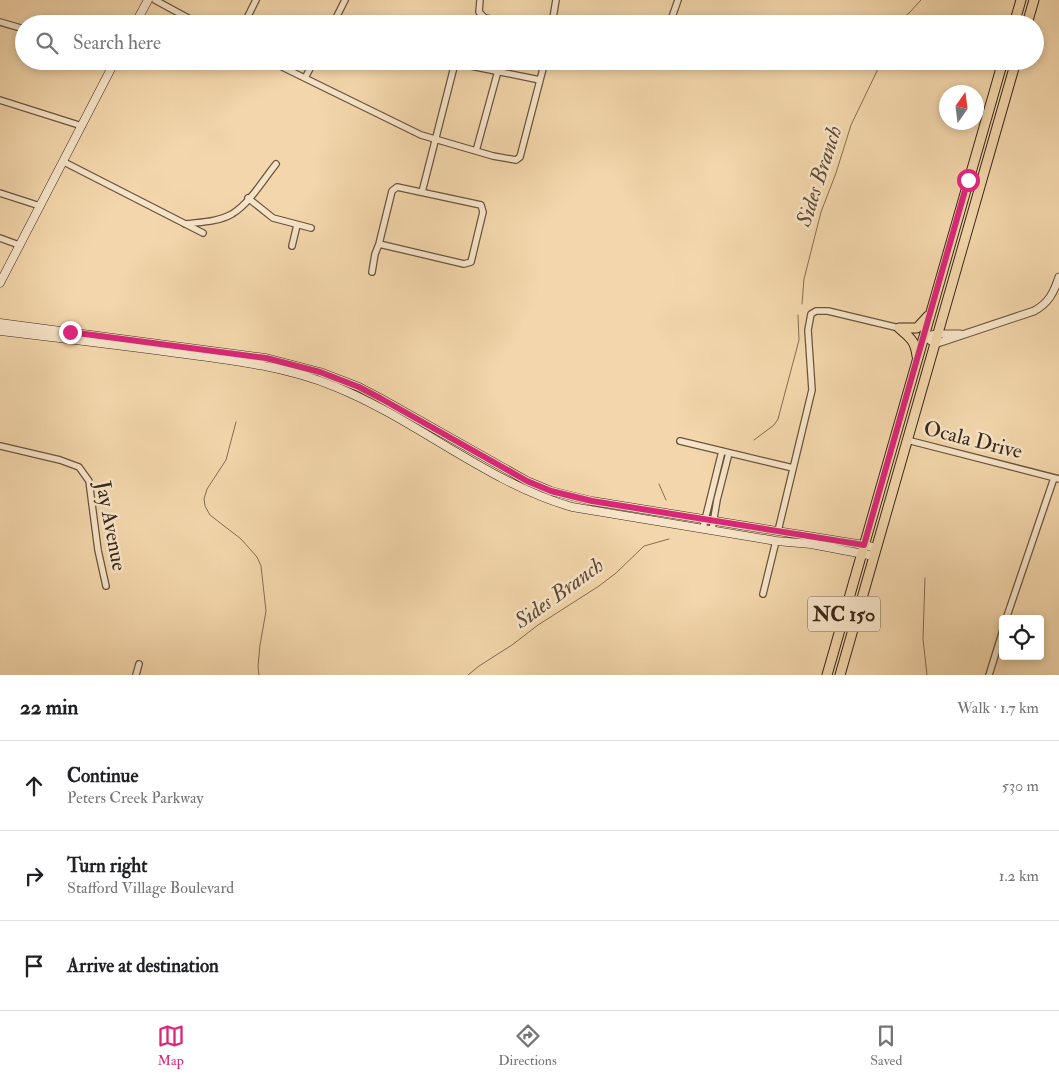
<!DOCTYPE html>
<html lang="en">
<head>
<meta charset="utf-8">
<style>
	body { margin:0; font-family:"IM FELL Double Pica",serif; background:#f2f2f2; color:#202124 }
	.controls { position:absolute; right:15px; bottom:15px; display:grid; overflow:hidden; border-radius:5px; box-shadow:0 2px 8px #0003 }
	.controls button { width:45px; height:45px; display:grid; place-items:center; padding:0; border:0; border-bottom:1px solid #e0e0e0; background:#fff; color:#202124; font:25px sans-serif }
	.compass { position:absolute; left:939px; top:85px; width:45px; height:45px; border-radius:50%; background:#fff; box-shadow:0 2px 8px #0003; rotate:14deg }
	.stop { position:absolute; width:15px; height:15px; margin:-11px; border:4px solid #db2777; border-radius:50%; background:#fff }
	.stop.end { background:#db2777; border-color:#fff; box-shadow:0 1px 5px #0008 }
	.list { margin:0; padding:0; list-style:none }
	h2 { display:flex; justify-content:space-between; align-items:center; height:65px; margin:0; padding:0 20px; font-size:21px }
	h2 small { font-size:16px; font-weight:400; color:#757577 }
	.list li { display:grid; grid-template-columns:32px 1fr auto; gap:15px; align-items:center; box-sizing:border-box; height:90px; padding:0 20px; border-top:1px solid #e0e0e0 }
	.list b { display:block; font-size:19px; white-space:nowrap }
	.list p { margin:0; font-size:16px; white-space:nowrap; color:#757577 }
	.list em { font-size:16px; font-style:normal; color:#757577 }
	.icon { flex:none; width:28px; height:28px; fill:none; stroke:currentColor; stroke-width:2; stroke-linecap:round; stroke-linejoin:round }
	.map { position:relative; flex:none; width:1059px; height:675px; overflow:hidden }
	.search { position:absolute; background:#fff; box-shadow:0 2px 8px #0003; left:15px; right:15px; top:15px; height:55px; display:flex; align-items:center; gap:12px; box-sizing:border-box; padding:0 18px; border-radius:28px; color:#757577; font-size:19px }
	.sheet { height:335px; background:#fff }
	nav { display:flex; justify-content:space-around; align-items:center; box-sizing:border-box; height:70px; border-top:1px solid #e0e0e0; background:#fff; font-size:14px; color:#757577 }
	nav a { display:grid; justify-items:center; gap:2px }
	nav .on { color:#db2777 }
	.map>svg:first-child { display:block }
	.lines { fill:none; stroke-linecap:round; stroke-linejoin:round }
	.stream { stroke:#836d53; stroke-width:1 }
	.minor-casing { stroke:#68543e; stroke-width:8 }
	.tertiary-casing { stroke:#68543e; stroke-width:9 }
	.secondary-casing { stroke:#392819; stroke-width:9 }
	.primary-casing { stroke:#392819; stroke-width:11 }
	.minor { stroke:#f7e4c8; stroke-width:5.5 }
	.tertiary { stroke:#f7e4c8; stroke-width:7 }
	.secondary { stroke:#f7e4c8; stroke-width:8 }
	.primary { stroke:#f3d6ab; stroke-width:9 }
	.route { stroke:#db2777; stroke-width:6 }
	.labels { text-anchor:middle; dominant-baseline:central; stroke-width:5; stroke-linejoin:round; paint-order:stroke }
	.shield { fill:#f7e4c8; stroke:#72604e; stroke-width:1 }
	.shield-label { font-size:20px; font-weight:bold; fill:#392819 }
	.street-label { font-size:21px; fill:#392819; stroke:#f7e4c8 }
	.water-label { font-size:22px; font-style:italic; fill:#5e4a36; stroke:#f7e4c8 }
</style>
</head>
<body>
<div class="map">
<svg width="1059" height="675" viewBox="0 0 1059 675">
	<rect width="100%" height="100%" fill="#f3d6ab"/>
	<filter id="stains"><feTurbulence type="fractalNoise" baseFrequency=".004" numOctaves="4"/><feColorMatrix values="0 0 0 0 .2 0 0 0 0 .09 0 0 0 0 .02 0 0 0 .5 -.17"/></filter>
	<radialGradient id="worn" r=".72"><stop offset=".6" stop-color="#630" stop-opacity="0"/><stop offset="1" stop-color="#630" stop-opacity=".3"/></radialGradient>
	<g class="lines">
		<path class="stream" d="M896 24 910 12 921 0
			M802 304 804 279 821 212 836 173 851 125 877 71 879 61
			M236 422 226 460 207 489 204 499 205 506 210 515 241 539 257 557 261 566 266 611 260 645 258 666 259 675
			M754 440 774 425 778 419 799 340 798 315
			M659 484 666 500
			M925 578 923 639 927 675
			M468 675 479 666 512 645 538 625 599 586 616 573 644 546 669 539"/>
		<g class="minor-casing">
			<path id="minor" d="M155 0 199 24
				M480 0 479 12 485 18 516 24
				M671 20 678 0
				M0 22 24 29
				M244 24 256 0
				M333 24 345 0
				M552 24 556 0
				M270 61 421 135 493 156 516 160 520 157 545 61
				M446 61 540 80
				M305 78 314 61
				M0 100 82 126
				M476 151 498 71
				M64 162 203 233
				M397 187 481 205 483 212 471 262 464 264 379 244 392 191Z
				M422 192 455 63
				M0 193 40 206
				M248 198 273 218 311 228
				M185 224C200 222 218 222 232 214 250 203 263 180 276 164
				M0 238 19 245
				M292 246 297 225
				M372 272 375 254 379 244
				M907 440 1059 479
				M680 441 793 468
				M0 446 60 460 79 467 89 481 98 550 106 586
				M703 528 722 451
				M712 530 717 500 729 453
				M778 531 812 390 808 330 811 314 816 311H828L899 328
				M763 594 776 541
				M1006 619 1054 478
				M136 675 139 664
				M989 675 1003 630"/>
		</g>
		<g class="tertiary-casing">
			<path id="tertiary" d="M924 336 935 344 1034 311C1049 303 1054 292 1059 277
				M924 336 938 334H960"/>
		</g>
		<g class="secondary-casing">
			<path id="secondary" d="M135 24 148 0
				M0 283 115 61
				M0 323 266 358 320 372 359 387 380 398 527 481 551 491 592 501 864 545 876 548
				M0 331C59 338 118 345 177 353 231 360 285 366 336 387 417 420 488 483 572 507L776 541 811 544 874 556"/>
		</g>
		<g class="primary-casing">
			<path id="primary" d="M1014 24 1021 0
				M1027 24 1034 0
				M899 328C910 338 915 340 917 356
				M899 328H917L928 316
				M827 675 1003 61
				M840 675 1016 61"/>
		</g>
		<use href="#minor" class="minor"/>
		<use href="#tertiary" class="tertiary"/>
		<use href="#secondary" class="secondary"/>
		<use href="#primary" class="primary"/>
	</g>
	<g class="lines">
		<path class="route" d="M70 332 266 358 320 372 359 387 380 398 527 481 551 491 592 501 864 545 968 180"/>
	</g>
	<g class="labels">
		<rect class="shield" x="808" y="596.5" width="72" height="35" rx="4"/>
		<g class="shield-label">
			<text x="844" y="614">NC 150</text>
		</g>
		<g class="street-label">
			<text transform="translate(973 440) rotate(14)">Ocala Drive</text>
			<text transform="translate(111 526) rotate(79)">Jay Avenue</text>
		</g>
		<g class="water-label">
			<text transform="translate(819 176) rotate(-72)">Sides Branch</text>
			<text transform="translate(559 593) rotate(-36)">Sides Branch</text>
		</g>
	</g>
	<rect width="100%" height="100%" filter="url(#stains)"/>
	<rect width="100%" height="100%" fill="url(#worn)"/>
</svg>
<div class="controls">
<button><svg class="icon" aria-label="locate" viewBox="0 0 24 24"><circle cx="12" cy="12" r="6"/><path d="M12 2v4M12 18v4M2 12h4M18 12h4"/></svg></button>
</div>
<svg class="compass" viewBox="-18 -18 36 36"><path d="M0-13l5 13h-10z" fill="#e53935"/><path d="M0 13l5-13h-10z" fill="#757577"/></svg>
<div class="stop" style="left:968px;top:180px"></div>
<div class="stop end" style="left:70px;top:332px"></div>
<div class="search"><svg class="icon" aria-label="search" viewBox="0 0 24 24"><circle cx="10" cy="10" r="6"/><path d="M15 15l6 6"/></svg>Search here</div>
</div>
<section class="sheet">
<h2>22 min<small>Walk · 1.7 km</small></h2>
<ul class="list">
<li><svg class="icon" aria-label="ahead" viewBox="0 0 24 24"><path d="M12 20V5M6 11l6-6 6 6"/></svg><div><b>Continue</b><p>Peters Creek Parkway</p></div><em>530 m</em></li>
<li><svg class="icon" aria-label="right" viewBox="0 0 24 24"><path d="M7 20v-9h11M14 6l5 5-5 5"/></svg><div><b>Turn right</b><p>Stafford Village Boulevard</p></div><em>1.2 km</em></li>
<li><svg class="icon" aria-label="arrive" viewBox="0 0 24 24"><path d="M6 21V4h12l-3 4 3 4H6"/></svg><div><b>Arrive at destination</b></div></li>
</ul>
</section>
<nav>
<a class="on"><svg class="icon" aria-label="map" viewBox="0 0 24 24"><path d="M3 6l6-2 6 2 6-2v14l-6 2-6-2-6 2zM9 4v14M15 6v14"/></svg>Map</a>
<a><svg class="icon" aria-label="directions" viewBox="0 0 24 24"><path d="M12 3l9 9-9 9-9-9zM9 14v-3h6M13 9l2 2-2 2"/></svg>Directions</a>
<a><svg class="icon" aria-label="saved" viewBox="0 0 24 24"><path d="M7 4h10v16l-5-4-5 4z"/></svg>Saved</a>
</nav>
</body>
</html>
